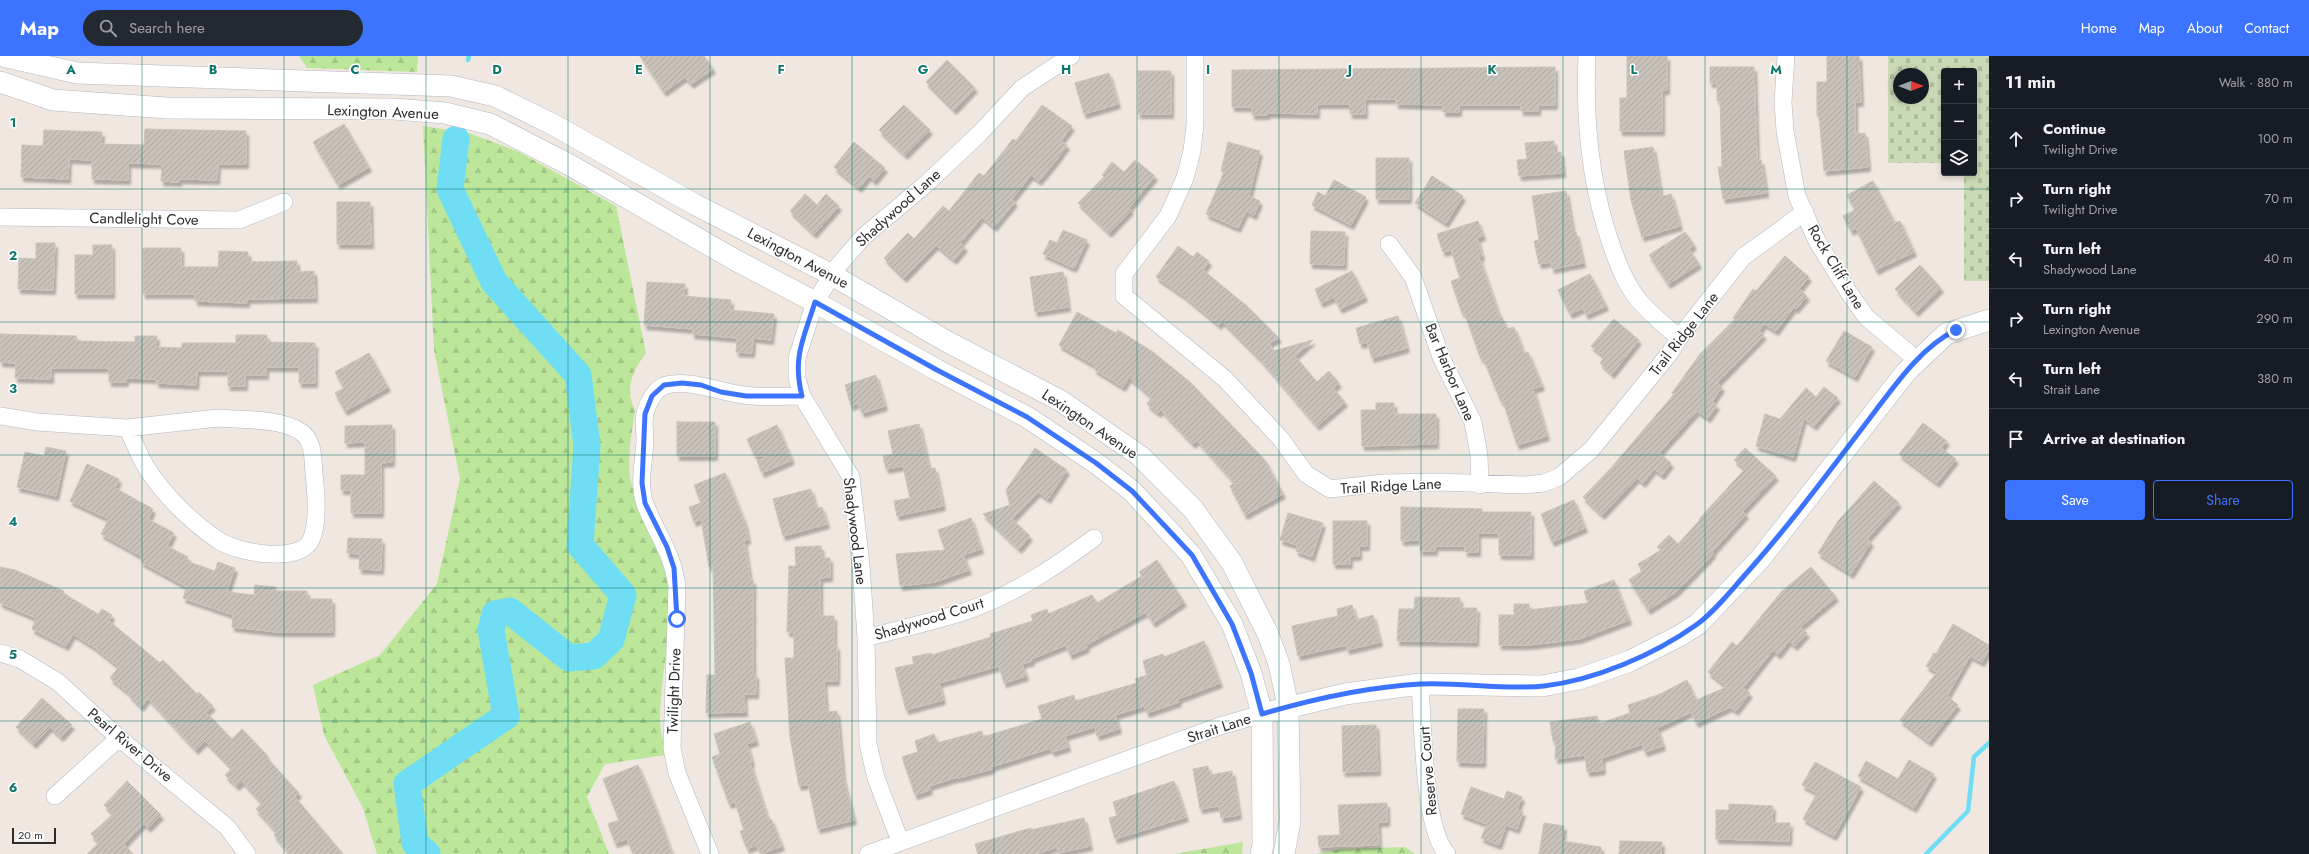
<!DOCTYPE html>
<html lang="en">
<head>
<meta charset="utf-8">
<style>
	body { margin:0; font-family:Jost,sans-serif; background:#242831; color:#f1f3f6 }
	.controls { position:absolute; right:12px; top:12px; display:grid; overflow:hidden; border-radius:4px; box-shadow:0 2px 6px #0003 }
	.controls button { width:36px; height:36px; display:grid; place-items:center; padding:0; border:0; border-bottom:1px solid #363941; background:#171b24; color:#f1f3f6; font:20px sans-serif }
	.compass { position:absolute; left:1893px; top:12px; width:36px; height:36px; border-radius:50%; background:#171b24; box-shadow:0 2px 6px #0003; rotate:90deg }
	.scale { position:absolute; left:12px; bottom:10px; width:44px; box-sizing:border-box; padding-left:4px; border:2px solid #2d2d2d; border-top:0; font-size:11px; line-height:14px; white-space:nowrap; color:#2d2d2d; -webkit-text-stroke:3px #fff; paint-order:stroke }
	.stop { position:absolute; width:12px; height:12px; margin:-9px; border:3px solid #3d74ff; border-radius:50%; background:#fff }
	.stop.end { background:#3d74ff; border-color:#fff; box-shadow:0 1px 4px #0008 }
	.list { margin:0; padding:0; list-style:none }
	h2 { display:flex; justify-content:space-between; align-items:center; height:52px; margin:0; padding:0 16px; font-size:17px }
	h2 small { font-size:13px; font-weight:400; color:#9ea1a6 }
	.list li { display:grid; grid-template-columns:26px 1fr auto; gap:12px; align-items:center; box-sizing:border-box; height:60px; padding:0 16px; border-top:1px solid #363941 }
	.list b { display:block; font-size:15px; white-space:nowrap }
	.list p { margin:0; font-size:13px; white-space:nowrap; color:#9ea1a6 }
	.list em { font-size:13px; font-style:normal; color:#9ea1a6 }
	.actions { display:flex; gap:8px; padding:12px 16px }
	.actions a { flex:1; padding:9px 0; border:1px solid #3d74ff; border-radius:4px; text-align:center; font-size:14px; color:#3d74ff }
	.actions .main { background:#3d74ff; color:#fff }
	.icon { flex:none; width:22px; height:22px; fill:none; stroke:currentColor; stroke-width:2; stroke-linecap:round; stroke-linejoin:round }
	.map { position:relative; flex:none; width:1989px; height:798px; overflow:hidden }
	header { display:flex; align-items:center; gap:24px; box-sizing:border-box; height:56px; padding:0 20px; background:#3d74ff; color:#fff }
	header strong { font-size:19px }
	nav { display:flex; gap:22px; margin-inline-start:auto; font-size:14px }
	.search { width:280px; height:36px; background:#242831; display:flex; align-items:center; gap:10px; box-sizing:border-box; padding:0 14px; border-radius:22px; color:#9ea1a6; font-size:15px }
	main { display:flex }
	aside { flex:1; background:#171b24 }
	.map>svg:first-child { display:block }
	.forest { fill:url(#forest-firs) }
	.cemetery { fill:url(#cemetery-stones); fill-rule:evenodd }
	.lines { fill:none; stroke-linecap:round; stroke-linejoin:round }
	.stream { stroke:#6fdef5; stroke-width:4.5 }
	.river { stroke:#6fdef5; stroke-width:27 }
	.building { fill:url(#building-hatch); stroke:#cbc3b9; filter:url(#shadow) }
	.minor-casing { stroke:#b3b7c1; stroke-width:18 }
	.tertiary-casing { stroke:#b3b7c1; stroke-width:22 }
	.minor { stroke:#fff; stroke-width:17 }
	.tertiary { stroke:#fff; stroke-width:21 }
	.route { stroke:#3d74ff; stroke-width:5 }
	.grid { fill:none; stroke:#0f766e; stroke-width:1; stroke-opacity:0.55 }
	.labels { text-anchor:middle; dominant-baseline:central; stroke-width:3; stroke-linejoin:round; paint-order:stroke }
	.street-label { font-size:15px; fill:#2d2d2d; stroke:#fff }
	.grid-label { font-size:13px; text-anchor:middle; font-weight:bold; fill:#0f766e; stroke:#fff; stroke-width:3; stroke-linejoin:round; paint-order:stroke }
</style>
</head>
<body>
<header>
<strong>Map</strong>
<div class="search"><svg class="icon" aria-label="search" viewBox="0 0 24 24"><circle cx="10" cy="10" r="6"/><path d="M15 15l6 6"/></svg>Search here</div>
<nav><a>Home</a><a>Map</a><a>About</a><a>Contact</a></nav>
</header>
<main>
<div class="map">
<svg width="1989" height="798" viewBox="0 0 1989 798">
	<defs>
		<pattern id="forest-firs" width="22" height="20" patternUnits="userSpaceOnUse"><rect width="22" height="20" fill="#bce79a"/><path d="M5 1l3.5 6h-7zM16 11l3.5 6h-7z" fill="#a2c685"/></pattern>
		<pattern id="cemetery-stones" width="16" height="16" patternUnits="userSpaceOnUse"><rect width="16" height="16" fill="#cbdab6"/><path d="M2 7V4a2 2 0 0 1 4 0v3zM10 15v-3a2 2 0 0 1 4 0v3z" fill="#afbb9d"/></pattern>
		<pattern id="building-hatch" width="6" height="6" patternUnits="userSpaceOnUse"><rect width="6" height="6" fill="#c8c2bb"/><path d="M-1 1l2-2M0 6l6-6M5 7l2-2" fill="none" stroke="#aca7a1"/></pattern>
		<filter id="shadow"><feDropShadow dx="2.5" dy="4.5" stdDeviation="1" flood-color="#0004"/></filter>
	</defs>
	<rect width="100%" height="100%" fill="#efe7e0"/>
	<path class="forest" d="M299 0H418L417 16 307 12Z
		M423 70 469 77 519 96 616 150 646 297C633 314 624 333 635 354 632 378 626 402 631 426 640 464 666 500 669 538 672 580 660 621 660 663 660 674 664 687 665 699L605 708 587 741 609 798H377L363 752 324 679 313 629 380 599 437 528 460 423 434 294Z
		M1243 786 1242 798H1174Z
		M1405 791 1415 798H1315L1341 793Z"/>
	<path class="cemetery" d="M1888 0H1989V225H1964V117H1974V15H1944V107H1888ZM1899 18H1923V42H1899Z"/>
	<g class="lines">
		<path class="stream" d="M468 4 469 0
			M1926 798 1968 755 1974 701 1989 687"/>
		<path class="river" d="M427 798 415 787 407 728 506 660 491 574 495 558 510 555 569 602 594 600 611 584 623 539 580 489 587 390 578 319 494 226 450 133 456 83"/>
	</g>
	<path class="building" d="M640 0H704L713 13 691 28 685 21 664 36Z
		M1627 0H1667V34H1662V75H1620V42H1627Z
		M1827 0H1859L1861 46H1855V78L1865 77 1868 111 1824 115 1819 60H1817V26H1827Z
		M947 4 975 32 954 54 926 26Z
		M1555 11V49H1538V55H1521V49H1459V56H1443V49L1396 48V43H1365V58H1350V48H1317V58L1267 57V59H1252V51H1232V14Z
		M1710 11H1754L1757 105 1761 104 1766 137 1723 143 1718 111H1722L1720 45H1717V27H1710Z
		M1138 15H1171V58H1138Z
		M1109 17 1118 48 1084 58 1075 27Z
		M904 49 930 74 905 99 879 74Z
		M1042 49 1072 70 1061 85 1067 89 1058 102 1039 125 1031 119 1012 143 1015 146 994 171 982 161 960 187 965 191 954 204 936 189 904 222 884 202 908 177 914 183 943 150 949 155 979 117 984 120 1013 83 1016 85Z
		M344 68 369 111 338 129 313 86Z
		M145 73 246 75V108H218L217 124 179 123V126L161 125 162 108 128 107V124L92 123V104L69 103 68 123 21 121 22 89 43 90 44 74 102 76 101 88 144 89Z
		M1554 85V97L1561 96 1563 117 1519 120 1517 104 1527 103 1525 87Z
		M854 86 885 112 874 125 869 120 859 132 834 111Z
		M1228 86 1260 95 1249 140 1260 145 1254 159 1246 155 1238 172 1206 158 1224 116 1221 115Z
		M1653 91 1661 141 1671 138 1680 170 1642 181 1631 144 1624 95Z
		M1376 102H1409V143H1376Z
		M1135 104 1138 115V106L1155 120 1129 152 1131 154 1109 177 1078 147 1104 121 1102 119 1112 106 1124 116Z
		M1432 120 1463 140 1446 167 1415 147Z
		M1334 124 1366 141 1351 169 1312 149 1318 136 1325 140Z
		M1873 125 1895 167 1900 165 1914 196 1876 214 1856 172 1851 175 1843 160 1855 154 1847 139Z
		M1566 135 1573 177 1576 176 1583 207 1552 213 1551 206 1539 208 1534 185 1539 184 1532 140Z
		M805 138 817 149 826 138 839 150 814 178 790 155Z
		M337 146H370L371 188H337Z
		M1478 165 1483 180 1477 182 1482 200 1479 201 1500 262 1502 261 1507 273 1514 271 1524 298 1528 296 1542 330 1533 333 1547 380 1517 389 1503 345 1501 346 1483 302 1481 303 1464 256 1462 257 1451 225 1460 222 1451 194 1443 196 1437 178Z
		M1063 174 1087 184 1074 212 1043 198 1050 184 1057 187Z
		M1311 175 1345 176 1344 209 1310 208Z
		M1685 176 1694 189 1689 193 1699 208 1668 228 1649 199Z
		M36 187H55L53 234 18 233 19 202 36 203Z
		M93 189H112V238H75V199H93Z
		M1178 190 1193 201 1197 196 1209 205 1203 214 1248 251 1279 282 1269 287 1273 295 1313 284 1295 300 1317 326 1329 315 1339 327 1333 332 1345 346 1317 370 1262 305 1222 265 1219 269 1184 240 1156 221Z
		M143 192H181V211H218L219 195 248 196V206L297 205V216L314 215 315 242 247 243V247L195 245V238H143Z
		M1785 200 1809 221 1799 233 1807 240 1796 253 1794 251 1776 275 1764 268 1759 275 1764 279 1717 327 1722 331 1712 346 1717 349 1708 362 1697 355 1659 397 1671 407 1662 419 1654 413 1643 427 1637 422 1602 459 1583 441 1611 412 1674 338 1672 337 1700 298 1735 263 1733 262 1753 233 1756 235Z
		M1920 209 1941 232 1916 256 1895 233Z
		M1352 215 1365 241 1340 253 1334 241 1321 247 1315 233Z
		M1063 216 1068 251 1035 256 1030 221Z
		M1590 218 1606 250 1586 259 1583 252 1570 258 1558 234Z
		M647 226 685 228 684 240 731 244 730 254 774 258 771 284 753 282 752 297 736 296 737 282 692 278 693 273 644 269Z
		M1077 256 1116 277 1118 274 1153 296 1190 326 1265 404 1283 438 1245 459 1230 430 1235 427 1197 384 1193 388 1161 354 1158 357 1147 348 1152 341 1129 321 1123 331 1094 313 1096 310 1059 289Z
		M1398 260 1407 292 1372 302 1367 286 1360 288 1356 272Z
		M1614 263 1639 284 1612 318 1600 307 1605 301 1591 290Z
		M1844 275 1872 291 1855 321 1826 305Z
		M0 278 77 280 76 285 135 286V280H157L156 291 182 292V287H236V279H267V286L315 287V327H299V311H266V319H245V330H228V315H197L196 329 156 327 157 323 126 322V326H109V312H51V323L15 322 16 307 0 306Z
		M369 297 388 331 345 355 335 337 344 332 335 316Z
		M876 319 885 350 862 357 858 347 851 350 845 329Z
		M1824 331 1838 342 1814 370 1804 362 1793 401 1756 390 1765 358 1780 363 1806 332 1816 341Z
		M1376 347H1394V358H1436V388L1362 390 1361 354H1376Z
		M677 366H715V400H677Z
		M1923 367 1947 385 1941 392 1956 403 1937 427 1899 398Z
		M919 368 929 413 935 412 943 450 897 460 894 445 910 442 903 410 886 413 883 400 893 398 888 375Z
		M392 369V406L381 407V457H351V434H341V419H365V386L345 387V370Z
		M777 369 792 404 762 417 757 405 770 400H755L747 383Z
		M46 391 66 395 56 440 17 431 25 396 44 400Z
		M1035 392 1067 414 1048 443 1038 436 1012 463 1030 480 1019 493 983 458 1010 449 1006 434Z
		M1745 392 1776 420 1743 455 1746 458 1712 496 1713 498 1676 536 1648 554 1629 524 1642 515 1638 508 1661 494 1657 491 1669 479 1678 488 1700 464 1699 463 1745 413 1734 404Z
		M87 408 119 423 115 432 153 453 148 463 174 477 167 490 188 501 186 505 215 515 218 506 235 512 227 536 254 539 255 529 276 531V535H307V543H332V576H277L232 571 233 559 183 542 187 531 141 506 143 501 101 478 109 463 70 445Z
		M725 417 745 467 748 484H744L750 524H753V618H756V638H744L745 656 706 657 707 619H715L713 510 709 511 701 463 694 466 689 451 701 447 694 429Z
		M1874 425 1899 447 1867 483 1871 486 1851 518 1818 497 1838 465Z
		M811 433 816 453 822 451 827 468 783 480 773 443Z
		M1574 444 1585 472 1552 486 1541 458Z
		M1401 451 1482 453V456H1531V499H1499V477H1478V496H1465V490H1435V495H1420V484L1401 485Z
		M1288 457 1323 467 1312 501 1296 495 1297 489 1280 484Z
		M971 462 981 493 963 499 969 514 935 526 900 530 896 498 945 494 938 474Z
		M1333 465H1367V490H1359V500H1350V508H1333Z
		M348 482 382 483 381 514 359 513 360 498 347 497Z
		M821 490 822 502H830V521L820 522V560H834V590H837V625H824L826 656 837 655 843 722 854 764 818 773 808 728 799 730 790 681 785 602H794V576H787L789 510H796L795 491Z
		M1157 504 1184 546 1153 567 1146 556 1086 589 1087 592 1070 599 1066 589 1031 603 1032 605 1022 608 1026 620 1004 627 999 610 939 627 943 644 906 654 895 612 914 608 912 601 931 597 932 599 991 581 990 578 1033 565 1031 559 1047 553 1048 558 1092 539 1097 547 1142 520 1139 516Z
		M0 511 15 514 64 535 63 537 98 558 102 553 112 559 109 565 160 607 163 604 197 638 199 636 213 650 206 656 232 683 242 673 267 699 266 701 299 737 295 741 343 798H290L274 779 277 776 256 753 262 747 242 725 237 730 225 719 232 712 205 685 196 694 148 642 141 651 129 639 130 638 110 622 119 611 94 591 73 578 66 590 32 573 36 562 0 547Z
		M1811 511 1836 541 1800 571 1807 577 1795 590 1789 585 1778 599 1773 594 1743 632 1750 637 1736 655 1730 651 1696 667 1691 656 1657 672 1663 690 1645 696 1642 688 1602 702 1603 714 1587 716 1585 699 1555 703 1556 686 1553 685 1550 666 1597 660 1598 668 1630 657 1628 649 1658 639 1687 624 1696 644 1727 631 1708 616 1732 586 1737 590 1782 535Z
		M1614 524 1629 564 1579 583 1529 589H1499V559H1514V548H1529V554L1588 547 1584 535Z
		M1415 541 1460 542V552H1477L1476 586 1397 585 1399 553H1414Z
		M1352 549 1356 564 1373 559 1380 586 1347 594 1346 589 1298 600 1292 570 1338 560 1337 553Z
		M1953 568 1989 589V594L1982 606 1970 600 1947 640 1958 649 1929 686 1900 664 1937 616 1926 610 1934 597 1936 598Z
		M1204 585 1220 627 1178 643 1179 646 1147 657 1144 650 1115 659 1119 673 1097 680 1095 671 1065 680 1068 691 1052 696 1051 692 991 711 992 713 958 722V721L929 730 930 734 915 739 902 701 918 696 915 685 934 678 937 687 982 675 983 681 1042 663 1038 650 1074 639 1075 645 1137 627 1135 623 1147 619 1143 605 1163 598 1164 601Z
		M42 642 72 669 61 681 50 671 34 688 16 671Z
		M1458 653H1484L1483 707 1457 706Z
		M750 666 756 685 747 688 752 706 750 707 768 764 771 763 782 790 761 798 756 789 747 793 740 775 744 774 735 746 729 748 712 701 720 698 714 678Z
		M1376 669 1378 715 1343 716 1342 670Z
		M1909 704 1934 718 1914 752 1858 720 1866 705 1898 723Z
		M1815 706 1861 731 1834 780 1803 763 1817 737 1802 729Z
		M638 709 655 751 672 798H633L627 783 615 787 608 768 619 764 603 723Z
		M1208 710 1210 719 1232 715 1239 759 1221 762 1219 750 1200 753 1193 713Z
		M127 725 161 759 148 772 144 767 124 788 133 798H87L99 787 91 778 113 758 104 749Z
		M1174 725 1186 761 1115 783 1109 762 1117 760 1113 746Z
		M1471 731 1504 743 1507 735 1522 741 1517 754 1523 756 1517 773 1506 769 1499 789 1481 782 1487 768 1461 758Z
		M1387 747V766H1378L1379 789 1319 791 1318 780 1340 779 1338 749Z
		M1729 748 1773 750 1772 767H1790L1789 785 1716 783V754H1729Z
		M1084 762 1090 790 1058 797 1057 791 1036 798H978L975 788 1031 772V774Z
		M1544 767 1564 770 1562 785 1601 791V798H1539Z
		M1620 785 1662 786 1661 798H1619Z"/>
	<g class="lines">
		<g class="minor-casing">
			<path id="minor" d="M1195 0V69L1192 95 1185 122 1168 160 1124 218V240L1225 323 1281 383 1306 418 1330 433 1383 427 1439 426 1524 429 1544 427 1559 421 1591 394 1669 298 1679 282 1743 201 1805 156
				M1587 0C1584 66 1590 129 1612 191 1619 211 1628 234 1643 249 1654 261 1667 271 1679 282
				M1786 0 1783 46 1785 75 1797 140 1817 185 1848 235 1866 261 1918 305
				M0 161 239 164 284 146
				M1389 188 1413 221 1441 301 1473 366 1479 399 1480 429
				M0 360 37 366 127 372
				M218 362C242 364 280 362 301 376 314 384 313 405 314 418 316 436 319 467 311 484 299 509 235 496 218 484 191 466 163 438 146 411 139 399 134 385 127 372Z
				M866 582C899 573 933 566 966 555 1013 539 1055 511 1094 482
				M0 597 20 603 58 626 119 682 227 771 247 798
				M1420 628C1423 666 1423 772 1447 798
				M55 740 119 682
				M900 785 876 722 868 688 866 582 861 509 851 421 802 340 797 322V302L815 246 838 210 863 181 926 128 979 78 1022 32 1071 0
				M710 798 677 717 672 692 677 530C672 495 657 479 645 448 638 429 644 405 645 385 645 376 643 366 645 357 648 347 655 332 666 329 692 323 718 336 744 339 763 342 783 340 802 340
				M868 798 1220 670 1262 658"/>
		</g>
		<g class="tertiary-casing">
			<path id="tertiary" d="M2 0 77 17 451 30 495 40 554 69 694 148 832 219 946 285 1061 345 1140 400 1193 453 1232 507 1268 578 1279 608 1288 650 1290 765 1284 798
				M0 26 53 44 167 52 394 53 445 57 490 68 568 108 737 205 815 246 937 314 1027 361 1096 407 1132 435 1191 499 1232 568 1251 617 1262 658 1263 789 1261 798
				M1274 655 1345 638 1420 628 1542 630 1579 623 1630 605 1681 579 1698 568 1760 503 1906 316 1946 278 1989 264"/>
		</g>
		<use href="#minor" class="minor"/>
		<use href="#tertiary" class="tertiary"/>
	</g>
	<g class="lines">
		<path class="route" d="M677 563 674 512 667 491 645 447 642 427 645 358 652 340 664 329 682 327 701 329 721 336 746 340H802C792 301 804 282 815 246L937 314 1027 361 1096 407 1132 435 1192 499 1232 568 1251 617 1262 658C1313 643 1367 631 1420 628 1461 626 1503 634 1544 630 1595 624 1654 599 1696 569 1714 556 1729 537 1744 520 1790 469 1831 413 1873 358 1896 328 1921 291 1956 274"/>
	</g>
	<path class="grid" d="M142 0V798M284 0V798M426 0V798M568 0V798M710 0V798M852 0V798M994 0V798M1137 0V798M1279 0V798M1421 0V798M1563 0V798M1705 0V798M1847 0V798M0 133H1989M0 266H1989M0 399H1989M0 532H1989M0 665H1989"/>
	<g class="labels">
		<g class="street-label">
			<text transform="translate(383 56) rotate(2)">Lexington Avenue</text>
			<text transform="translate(898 152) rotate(-42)">Shadywood Lane</text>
			<text transform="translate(144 163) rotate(1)">Candlelight Cove</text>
			<text transform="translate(798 202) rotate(28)">Lexington Avenue</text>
			<text transform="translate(1836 211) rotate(59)">Rock Cliff Lane</text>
			<text transform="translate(1684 278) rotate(-52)">Trail Ridge Lane</text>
			<text transform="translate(1450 316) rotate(67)">Bar Harbor Lane</text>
			<text transform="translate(1090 368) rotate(34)">Lexington Avenue</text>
			<text transform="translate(1391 430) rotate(-3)">Trail Ridge Lane</text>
			<text transform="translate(855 475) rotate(83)">Shadywood Lane</text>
			<text transform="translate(929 563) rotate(-17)">Shadywood Court</text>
			<text transform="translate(674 635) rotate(-88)">Twilight Drive</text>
			<text transform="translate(1219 672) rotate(-18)">Strait Lane</text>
			<text transform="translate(130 689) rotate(40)">Pearl River Drive</text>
			<text transform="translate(1428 715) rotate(-95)">Reserve Court</text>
		</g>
	</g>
	<g class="grid-label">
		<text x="71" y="18">A</text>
		<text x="213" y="18">B</text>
		<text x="355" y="18">C</text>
		<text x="497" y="18">D</text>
		<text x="639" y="18">E</text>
		<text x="781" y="18">F</text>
		<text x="923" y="18">G</text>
		<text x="1066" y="18">H</text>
		<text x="1208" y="18">I</text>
		<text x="1350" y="18">J</text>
		<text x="1492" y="18">K</text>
		<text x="1634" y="18">L</text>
		<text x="1776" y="18">M</text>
		<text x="13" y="71">1</text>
		<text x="13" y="204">2</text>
		<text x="13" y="337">3</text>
		<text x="13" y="470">4</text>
		<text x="13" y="603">5</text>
		<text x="13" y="736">6</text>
	</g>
</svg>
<div class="controls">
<button>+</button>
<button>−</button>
<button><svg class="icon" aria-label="layers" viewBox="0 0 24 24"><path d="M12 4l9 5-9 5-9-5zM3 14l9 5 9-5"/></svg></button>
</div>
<svg class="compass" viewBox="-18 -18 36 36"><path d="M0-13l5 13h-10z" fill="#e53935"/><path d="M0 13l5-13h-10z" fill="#9ea1a6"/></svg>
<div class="scale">20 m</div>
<div class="stop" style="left:677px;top:563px"></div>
<div class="stop end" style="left:1956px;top:274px"></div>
</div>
<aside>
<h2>11 min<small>Walk · 880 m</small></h2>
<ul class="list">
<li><svg class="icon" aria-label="ahead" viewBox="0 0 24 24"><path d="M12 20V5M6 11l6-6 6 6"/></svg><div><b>Continue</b><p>Twilight Drive</p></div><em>100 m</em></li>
<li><svg class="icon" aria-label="right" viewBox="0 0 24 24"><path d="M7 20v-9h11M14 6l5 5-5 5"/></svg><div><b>Turn right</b><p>Twilight Drive</p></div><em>70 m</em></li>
<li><svg class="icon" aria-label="left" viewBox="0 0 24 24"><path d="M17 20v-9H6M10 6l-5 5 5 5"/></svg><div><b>Turn left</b><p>Shadywood Lane</p></div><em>40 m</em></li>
<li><svg class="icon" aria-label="right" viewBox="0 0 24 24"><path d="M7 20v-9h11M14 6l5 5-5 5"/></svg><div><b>Turn right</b><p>Lexington Avenue</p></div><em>290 m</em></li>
<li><svg class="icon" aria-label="left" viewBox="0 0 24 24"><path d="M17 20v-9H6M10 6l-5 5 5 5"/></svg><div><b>Turn left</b><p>Strait Lane</p></div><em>380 m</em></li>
<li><svg class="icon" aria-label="arrive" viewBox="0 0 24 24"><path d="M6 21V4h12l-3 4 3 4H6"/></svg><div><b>Arrive at destination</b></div></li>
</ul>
<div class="actions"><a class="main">Save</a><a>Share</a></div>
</aside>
</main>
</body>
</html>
